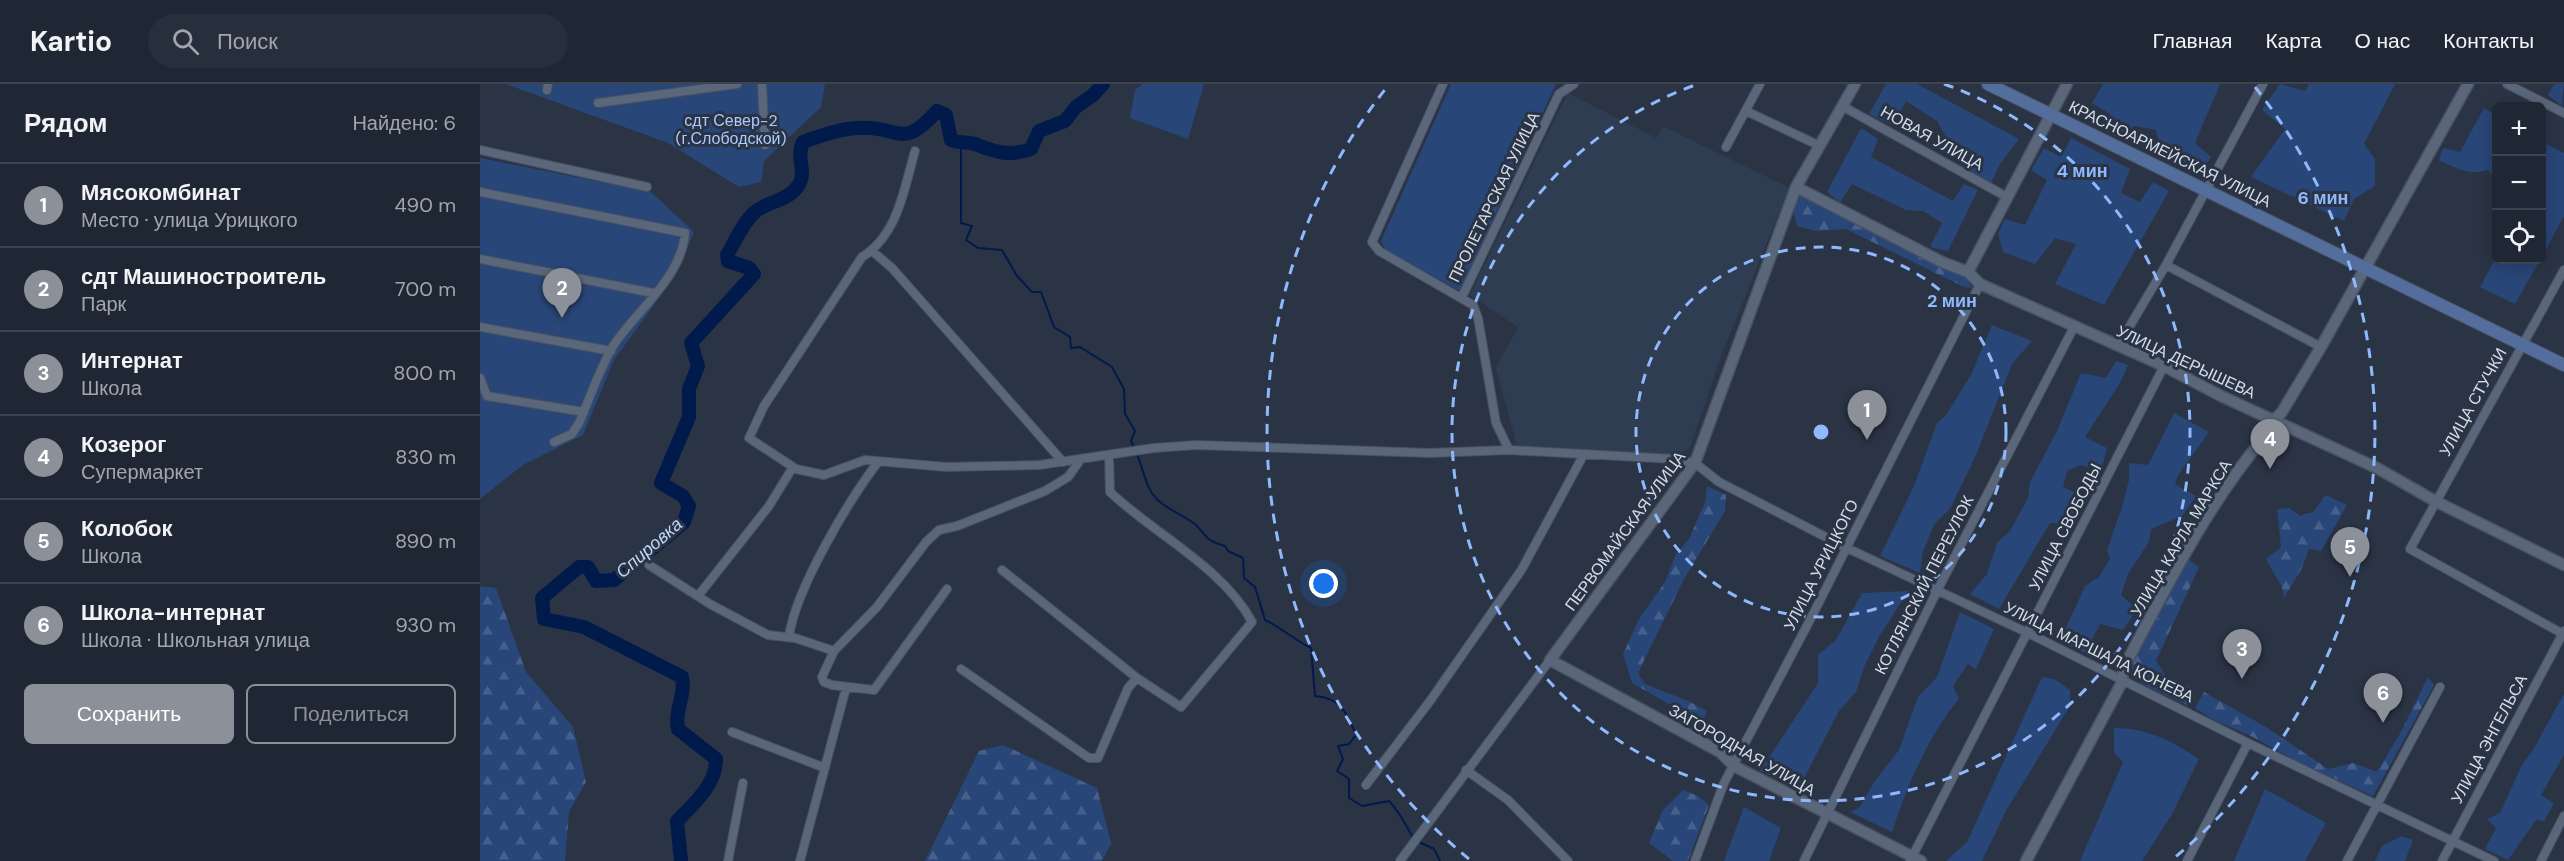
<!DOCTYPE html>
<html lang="ru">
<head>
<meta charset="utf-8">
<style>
	body { margin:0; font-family:"DM Sans",sans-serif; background:#282f3c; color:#f1f3f6 }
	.controls { position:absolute; right:18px; top:18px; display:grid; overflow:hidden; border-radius:9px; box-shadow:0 3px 15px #0003 }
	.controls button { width:54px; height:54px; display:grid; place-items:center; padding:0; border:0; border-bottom:2px solid #3d444f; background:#202734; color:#f1f3f6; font:30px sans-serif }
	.you { position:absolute; left:844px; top:500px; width:21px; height:21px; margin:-15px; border:4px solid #fff; border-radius:50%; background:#1a73e8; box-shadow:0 0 0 9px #1a73e833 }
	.badge { display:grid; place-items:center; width:39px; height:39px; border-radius:50%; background:#8c9099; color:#fff; font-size:20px; font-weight:700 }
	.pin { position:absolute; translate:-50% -50px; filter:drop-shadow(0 2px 3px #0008) }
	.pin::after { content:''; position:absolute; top:32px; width:21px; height:18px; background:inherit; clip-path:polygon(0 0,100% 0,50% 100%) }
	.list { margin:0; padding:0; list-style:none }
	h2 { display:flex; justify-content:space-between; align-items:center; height:78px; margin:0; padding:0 24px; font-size:26px }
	h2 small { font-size:20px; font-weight:400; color:#a2a5ac }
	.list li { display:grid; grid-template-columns:39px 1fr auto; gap:18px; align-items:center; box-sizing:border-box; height:84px; padding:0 24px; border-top:2px solid #3d444f }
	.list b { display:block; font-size:22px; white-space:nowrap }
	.list p { margin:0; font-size:20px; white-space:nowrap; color:#a2a5ac }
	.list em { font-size:20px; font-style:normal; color:#a2a5ac }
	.actions { display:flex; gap:12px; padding:18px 24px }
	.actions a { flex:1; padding:14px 0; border:2px solid #8c9099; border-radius:9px; text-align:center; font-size:21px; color:#8c9099 }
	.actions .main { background:#8c9099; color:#fff }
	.icon { flex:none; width:33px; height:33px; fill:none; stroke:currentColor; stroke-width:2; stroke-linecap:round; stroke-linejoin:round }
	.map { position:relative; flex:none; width:2084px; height:777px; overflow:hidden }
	header { display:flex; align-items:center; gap:36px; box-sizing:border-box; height:84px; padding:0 30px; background:#202734; border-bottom:2px solid #3d444f }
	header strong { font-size:28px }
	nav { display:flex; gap:33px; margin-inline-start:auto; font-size:21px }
	.search { width:420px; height:54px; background:#282f3c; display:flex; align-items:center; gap:15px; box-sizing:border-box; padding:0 21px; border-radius:33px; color:#a2a5ac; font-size:22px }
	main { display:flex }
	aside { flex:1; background:#202734 }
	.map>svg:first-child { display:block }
	.built { fill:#2f3d53 }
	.green { fill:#294678 }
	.forest { fill:url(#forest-firs) }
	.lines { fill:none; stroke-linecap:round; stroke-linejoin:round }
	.stream { stroke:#001a4c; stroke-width:2 }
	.river { stroke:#001a4c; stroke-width:14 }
	.minor-casing { stroke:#495160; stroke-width:10 }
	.tertiary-casing { stroke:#495160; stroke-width:13 }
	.secondary-casing { stroke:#495160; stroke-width:14 }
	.minor { stroke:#5a6679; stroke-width:8 }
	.tertiary { stroke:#5a6679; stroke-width:10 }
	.secondary { stroke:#536e9c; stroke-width:12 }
	.ring { fill:none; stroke:#8fb8fd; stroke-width:3; stroke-dasharray:10 8 }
	.labels { text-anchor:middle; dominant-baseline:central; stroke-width:6; stroke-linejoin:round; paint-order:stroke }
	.park-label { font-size:16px; fill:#accafb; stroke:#2a3445 }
	.street-label { font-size:16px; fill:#d6dde8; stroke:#2a3445 }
	.water-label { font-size:18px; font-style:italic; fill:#c0d4f6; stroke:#2a3445 }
	.centre { fill:#8fb8fd; stroke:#2a3445; stroke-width:3 }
	.ring-label { font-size:18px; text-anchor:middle; font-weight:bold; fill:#8fb8fd; stroke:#2a3445; stroke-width:6; stroke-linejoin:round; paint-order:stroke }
</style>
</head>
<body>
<header>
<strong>Kartio</strong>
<div class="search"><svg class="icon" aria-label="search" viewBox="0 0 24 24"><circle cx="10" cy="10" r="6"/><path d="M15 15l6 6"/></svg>Поиск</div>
<nav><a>Главная</a><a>Карта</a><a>О нас</a><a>Контакты</a></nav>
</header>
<main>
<aside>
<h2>Рядом<small>Найдено: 6</small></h2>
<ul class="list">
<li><span class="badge">1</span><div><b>Мясокомбинат</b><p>Место · улица Урицкого</p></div><em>490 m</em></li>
<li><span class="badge">2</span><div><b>сдт Машиностроитель</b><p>Парк</p></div><em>700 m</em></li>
<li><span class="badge">3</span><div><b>Интернат</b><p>Школа</p></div><em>800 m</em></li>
<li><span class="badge">4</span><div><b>Козерог</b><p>Супермаркет</p></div><em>830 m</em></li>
<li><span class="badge">5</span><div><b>Колобок</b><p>Школа</p></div><em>890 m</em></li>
<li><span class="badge">6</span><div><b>Школа-интернат</b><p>Школа · Школьная улица</p></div><em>930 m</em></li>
</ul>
<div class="actions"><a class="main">Сохранить</a><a>Поделиться</a></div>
</aside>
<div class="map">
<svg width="2084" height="777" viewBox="0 0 2084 777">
	<defs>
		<pattern id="forest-firs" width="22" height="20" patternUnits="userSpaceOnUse" patternTransform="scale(1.5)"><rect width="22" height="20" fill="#294678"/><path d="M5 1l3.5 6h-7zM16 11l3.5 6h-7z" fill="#47608b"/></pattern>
	</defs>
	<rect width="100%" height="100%" fill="#2a3445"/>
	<path class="built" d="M1088 9 1176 54 1183 42 1309 104 1240 275 1210 363 1199 371 1037 362 1016 284 1038 243 990 211Z"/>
	<path class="green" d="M26 0H345L341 23 284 77 281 98 259 103 188 59Z
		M663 0H724L708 55 650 34 655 6Z
		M971 0H1076L980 207 905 166 901 157Z
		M1406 0H1437L1539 55 1520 80 1511 99 1490 86 1496 69 1466 53 1457 37 1426 17 1413 42 1389 30Z
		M1623 0H1740L1715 59 1731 73 1719 91 1682 73 1676 46 1654 42 1642 56 1626 47 1630 30 1612 19Z
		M1800 0 1825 7 1829 0H1915L1884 60 1895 75V102L1874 115 1864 137 1771 93 1805 45 1782 26Z
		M2074 0H2084L2082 22 2068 11Z
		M2004 24 2016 31V59L2013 66 2016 68V93L2007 86C1990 92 1975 84 1959 76L1963 64 1980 68Z
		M1381 44 1398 55 1391 73 1473 117 1484 100 1498 106 1468 167 1450 163 1462 139 1443 127 1426 126 1372 100 1360 119 1347 108Z
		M1591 54 1650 85 1641 109 1660 118 1673 98 1689 107 1624 221 1575 200 1596 160 1575 154 1555 180 1523 168 1518 150 1525 135 1545 141 1567 96 1551 86 1564 64 1581 73Z
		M2062 58 2084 69V132L2062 173Z
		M0 74 171 108 214 148 195 192 134 276 103 351 43 381 0 415Z
		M2016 173V176H2060L2035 220 2000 203Z
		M1512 241 1552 257 1532 280 1496 371 1470 425 1455 439 1443 467 1440 489 1400 472 1434 402 1457 339 1466 331 1491 291Z
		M1636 277 1648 281 1640 299 1605 353 1627 364 1621 386 1600 381 1587 387 1583 403 1607 414 1588 441 1570 439 1519 525 1490 510 1507 490 1517 459 1530 447 1548 414 1550 398 1577 347 1601 289 1626 294Z
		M1694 329 1729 348 1698 391 1695 400 1716 412 1702 432 1671 445 1669 458 1648 490 1641 511 1657 525 1643 546 1620 540 1605 569 1580 557 1605 502 1619 493 1630 475 1627 466 1642 423 1649 396V379L1668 381Z
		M1428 507 1399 553 1384 583 1376 608 1359 627 1319 704 1280 687 1338 599V571L1356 556 1382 509Z
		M1480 528 1514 545 1496 585 1488 580 1473 602 1479 615C1448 652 1427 702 1412 748L1370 728 1380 723 1394 698 1419 666 1438 613 1457 593Z
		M1562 593 1574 595 1590 606V622L1526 727 1502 777H1466L1487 758Z
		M2084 610V671L2061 711 2074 720 2064 737 2056 736 2028 776 2005 765 2016 744 2007 735 2020 729 2042 681 2053 666Z
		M1634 644C1670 645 1690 656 1719 675L1692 730 1662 777H1600L1643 678 1634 669Z
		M1785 705 1846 739 1825 777H1754Z
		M1264 723 1301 744 1289 777H1244Z
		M1922 752 1933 756 1925 777H1895L1902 762Z"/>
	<path class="forest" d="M1320 110 1441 173 1486 193 1492 204 1484 203 1366 145 1336 147 1317 142 1313 127Z
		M1227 402 1246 411 1245 427 1204 495 1158 589 1165 600 1208 617 1227 627 1222 639 1152 599 1143 570 1159 535 1185 498 1196 470 1209 455 1225 418Z
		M1846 411 1867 421 1841 467 1829 465 1822 484 1804 514 1802 503 1786 475 1801 463 1797 425 1809 424 1820 432 1833 428Z
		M1709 476 1719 483 1676 577 1686 592 1715 606 1707 621 1664 601 1649 589 1660 562Z
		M0 502 16 504 46 588 93 643 106 698 89 728 85 777H0Z
		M1948 593 1954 601 1893 712 1822 680 1771 652 1734 636 1715 624 1724 608 1786 643 1848 685 1874 679 1897 688 1921 648Z
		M523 661 617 704 631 759 622 777H445L499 667Z
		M1203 706 1218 712 1229 721 1208 777H1193L1169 759 1183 726Z"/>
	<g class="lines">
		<path class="stream" d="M481 59V139L492 142 486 156 498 164 522 166 537 192 552 208H561L574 243 590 253 591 264 600 263 632 283 644 305 645 330 655 347 651 357 654 363
			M656 368C664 385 665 406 680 418 691 427 705 432 716 441 728 453 726 457 745 462L748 467 763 474 764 494 775 503 785 536C802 544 813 555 831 564L835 612C861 614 867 629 876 651L869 660 858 662 863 675 857 687 869 695V714L882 722 909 717C921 729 925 741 934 755
			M939 758 954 765 960 777"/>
		<path class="river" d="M201 777 197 737C214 720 237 699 236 675L198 645C194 626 206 612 202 593L104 543 64 535 62 514 99 483H108L116 497 134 496 204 438 209 422 203 412 181 399 209 333V305L218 282 211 259 274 190 269 184 248 177 247 171C255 158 263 138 275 128 288 117 308 117 318 102 328 88 315 73 323 58 340 52 359 45 377 44 420 40 419 69 457 27L466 31 471 56C479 59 488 58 495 60 515 68 529 73 551 65L559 47 585 37 596 23 613 11 623 0"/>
		<g class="minor-casing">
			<path id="minor" d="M282 0 285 61
				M963 0 892 158 899 167 993 221 998 234 1016 339 1029 366 1194 375 1215 379 1239 398 1367 464 1548 549 1768 659 2014 777
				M2027 0 2084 29
				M67 6 68 0
				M118 19 257 0
				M1362 22 1527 113
				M1266 27 1338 61
				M1246 63 1280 0
				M0 66 167 103
				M435 67C424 105 418 151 382 173L284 322 269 354 316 385 344 391 385 376 466 383 559 381 674 364 716 361 950 369 1029 366
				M0 108 205 149C202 193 156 227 133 262 119 286 110 314 99 339L92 350 74 358
				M392 167 412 184 583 378
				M0 175 173 209
				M1686 181 1841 263
				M982 213 1079 10 1094 0
				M0 243 131 267
				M1638 262 1686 181 1783 0
				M0 294 7 312 104 328
				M169 481 230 520 288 551 315 554 354 567
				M522 486 657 594 701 623 772 538C744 484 674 450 630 408L629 372
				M467 505 394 606 352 601 344 598 342 593 354 567 397 523 446 458 459 446 477 442 565 407 588 393 601 375
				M218 512 289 422 313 383
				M2083 550 1930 465 2084 186
				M309 553C315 506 369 416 398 378
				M481 585 609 674H618L648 604 657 594
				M252 648 345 684
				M986 686 1028 716 1088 777
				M886 701 950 617 1042 485 1104 370
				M248 777 263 699
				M320 777 366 604
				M920 777 1070 576
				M1215 777 1244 699 1330 536 1500 200
				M1324 777 1457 507 1595 241
				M1430 777 1684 282
				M1707 777 1768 659
				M1867 777 1960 603
				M1962 777 2084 547
				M2061 777 2084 732"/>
		</g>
		<g class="tertiary-casing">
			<path id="tertiary" d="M1375 0 1316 103 1215 379 1070 576 1240 668 1254 682 1441 777
				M1316 103 1462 178 1488 188 1500 200 1684 282 1741 312 1897 384 1955 417 2084 481
				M1488 188 1587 0
				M1546 777 1641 600 1644 583C1685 506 1725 425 1781 357 1789 347 1792 336 1802 328L1841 263 1988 0"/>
		</g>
		<g class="secondary-casing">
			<path id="secondary" d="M1508 0 2084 281"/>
		</g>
		<use href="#minor" class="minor"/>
		<use href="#tertiary" class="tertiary"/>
		<use href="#secondary" class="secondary"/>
	</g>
	<g class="ring">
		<circle cx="1341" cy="348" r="185"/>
		<path d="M1464 0A369 369 0 1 1 1218 0"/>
		<path d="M989 775A554 554 0 0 1 907 3M1775 3A554 554 0 0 1 1693 775"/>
	</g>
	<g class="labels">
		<g class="park-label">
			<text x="251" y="36">сдт Север-2<tspan x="251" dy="18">(г.Слободской)</tspan></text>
		</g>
		<g class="street-label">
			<text transform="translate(1452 54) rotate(29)">НОВАЯ УЛИЦА</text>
			<text transform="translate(1690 70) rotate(26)">КРАСНОАРМЕЙСКАЯ УЛИЦА</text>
			<text transform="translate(1014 113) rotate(-64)">ПРОЛЕТАРСКАЯ УЛИЦА</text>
			<text transform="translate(1706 278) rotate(25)">УЛИЦА ДЕРЫШЕВА</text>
			<text transform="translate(1993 318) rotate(-61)">УЛИЦА СТУЧКИ</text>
			<text transform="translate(1585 443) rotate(-63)">УЛИЦА СВОБОДЫ</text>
			<text transform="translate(1145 447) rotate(-54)">ПЕРВОМАЙСКАЯ УЛИЦА</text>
			<text transform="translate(1701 454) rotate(-59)">УЛИЦА КАРЛА МАРКСА</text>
			<text transform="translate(1341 481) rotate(-63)">УЛИЦА УРИЦКОГО</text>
			<text transform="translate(1444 501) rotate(-63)">КОТЛЯНСКИЙ ПЕРЕУЛОК</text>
			<text transform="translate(1619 568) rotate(26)">УЛИЦА МАРШАЛА КОНЕВА</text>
			<text transform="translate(2009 655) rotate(-62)">УЛИЦА ЭНГЕЛЬСА</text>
			<text transform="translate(1262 666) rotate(30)">ЗАГОРОДНАЯ УЛИЦА</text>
		</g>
		<g class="water-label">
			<text transform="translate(169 464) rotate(-41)">Спировка</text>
		</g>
	</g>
	<circle cx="1341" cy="348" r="9" class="centre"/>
	<g class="ring-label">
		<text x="1602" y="93">4 мин</text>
		<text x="1843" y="120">6 мин</text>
		<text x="1472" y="223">2 мин</text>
	</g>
</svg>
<div class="controls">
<button>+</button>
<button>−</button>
<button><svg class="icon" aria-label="locate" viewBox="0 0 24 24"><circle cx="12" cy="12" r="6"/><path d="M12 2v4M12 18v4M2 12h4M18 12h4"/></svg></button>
</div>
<div class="you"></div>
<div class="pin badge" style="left:1387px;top:356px">1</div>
<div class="pin badge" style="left:82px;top:234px">2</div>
<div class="pin badge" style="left:1762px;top:595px">3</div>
<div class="pin badge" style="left:1790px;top:385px">4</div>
<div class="pin badge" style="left:1870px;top:493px">5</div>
<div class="pin badge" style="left:1903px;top:639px">6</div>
</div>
</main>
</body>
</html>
